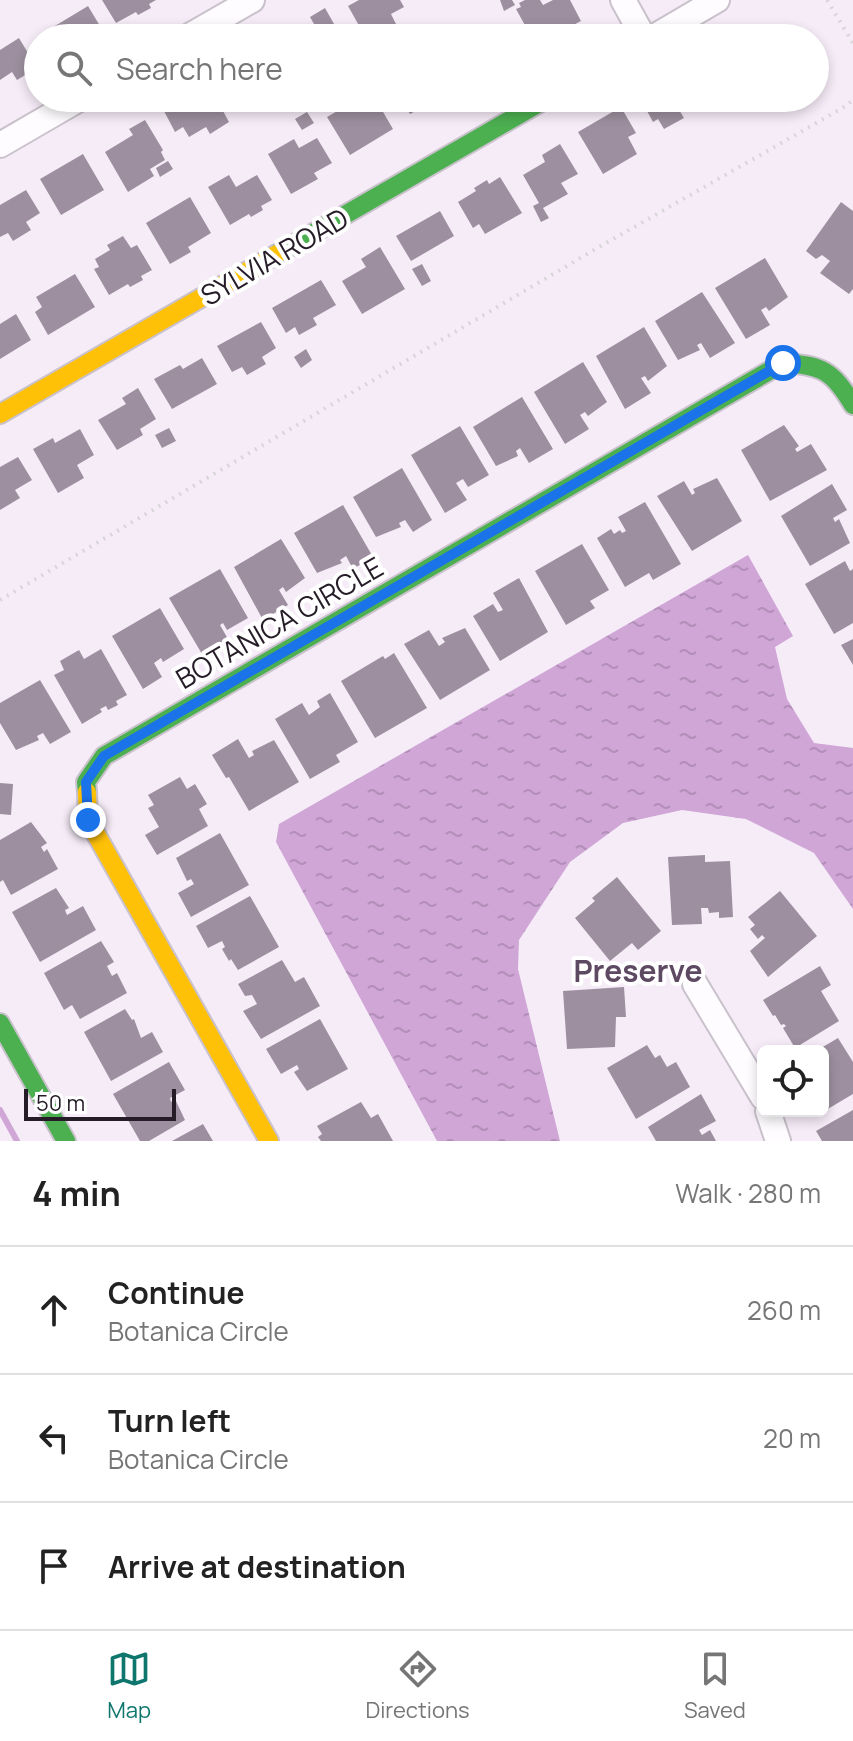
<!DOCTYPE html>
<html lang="en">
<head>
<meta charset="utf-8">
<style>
	body { margin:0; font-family:Manrope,sans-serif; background:#f6f6f6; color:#222 }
	.controls { position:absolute; right:24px; bottom:24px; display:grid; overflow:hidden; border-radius:12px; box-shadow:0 4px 12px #0003 }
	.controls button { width:72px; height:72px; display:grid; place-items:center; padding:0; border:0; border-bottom:2px solid #e0e0e0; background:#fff; color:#222; font:40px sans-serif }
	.scale { position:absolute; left:24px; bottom:20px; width:152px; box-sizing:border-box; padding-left:8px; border:4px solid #251c27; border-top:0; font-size:22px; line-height:28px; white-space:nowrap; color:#251c27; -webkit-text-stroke:6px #fff; paint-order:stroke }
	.stop { position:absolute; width:24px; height:24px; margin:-18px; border:6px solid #1a73e8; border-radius:50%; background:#fff }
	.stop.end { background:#1a73e8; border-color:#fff; box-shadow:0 2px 8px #0008 }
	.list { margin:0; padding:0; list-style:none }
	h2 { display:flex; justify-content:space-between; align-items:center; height:104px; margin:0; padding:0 32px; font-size:34px }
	h2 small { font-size:26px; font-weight:400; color:#767676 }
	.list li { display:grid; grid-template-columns:52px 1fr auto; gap:24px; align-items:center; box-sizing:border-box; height:128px; padding:0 32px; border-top:2px solid #e0e0e0 }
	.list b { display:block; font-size:30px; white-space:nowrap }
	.list p { margin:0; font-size:26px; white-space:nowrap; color:#767676 }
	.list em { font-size:26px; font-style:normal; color:#767676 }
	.icon { flex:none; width:44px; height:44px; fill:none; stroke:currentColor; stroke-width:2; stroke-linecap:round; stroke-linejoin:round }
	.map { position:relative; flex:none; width:853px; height:1141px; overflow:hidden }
	.search { position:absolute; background:#fff; box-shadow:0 4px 12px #0003; left:24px; right:24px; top:24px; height:88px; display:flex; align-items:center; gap:20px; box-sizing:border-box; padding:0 28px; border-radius:44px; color:#767676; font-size:30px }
	.sheet { height:488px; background:#fff }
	nav { display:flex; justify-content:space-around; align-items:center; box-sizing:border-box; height:112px; border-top:2px solid #e0e0e0; background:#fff; font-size:22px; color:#767676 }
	nav a { display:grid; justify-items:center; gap:4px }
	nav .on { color:#0f766e }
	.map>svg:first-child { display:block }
	.water { fill:url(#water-ripples) }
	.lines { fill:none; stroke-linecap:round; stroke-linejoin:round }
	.stream { stroke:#cfa6d6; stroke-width:6 }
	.building { fill:#9d8f9f }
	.street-casing { stroke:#c9c1cb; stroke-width:28 }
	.fast-casing { stroke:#c9c1cb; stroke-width:22 }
	.slow-casing { stroke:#c9c1cb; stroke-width:22 }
	.path { stroke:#d8d5d9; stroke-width:4; stroke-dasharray:2 6; stroke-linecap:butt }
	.street { stroke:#fefcfe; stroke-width:24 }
	.fast { stroke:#4caf50; stroke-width:18 }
	.slow { stroke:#ffc107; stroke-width:18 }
	.route { stroke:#1a73e8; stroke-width:10 }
	.labels { text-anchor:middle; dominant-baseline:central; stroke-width:8; stroke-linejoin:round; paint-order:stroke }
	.street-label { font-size:28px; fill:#251c27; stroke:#fff }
	.neighbourhood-label { font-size:30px; font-weight:bold; fill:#5e4962; stroke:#fff }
</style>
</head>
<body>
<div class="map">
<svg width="853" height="1141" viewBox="0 0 853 1141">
	<defs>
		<pattern id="water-ripples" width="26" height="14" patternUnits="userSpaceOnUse" patternTransform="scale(2)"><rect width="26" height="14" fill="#cfa6d6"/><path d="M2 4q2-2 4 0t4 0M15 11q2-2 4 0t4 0" fill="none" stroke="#b28eb8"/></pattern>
	</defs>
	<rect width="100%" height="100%" fill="#f6ecf8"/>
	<path class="water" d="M748 555 793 636 775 647 787 699 814 743 853 748V909L814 853 746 819 682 810 623 823 570 862 519 940 518 969 560 1141H437L276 842 279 824Z"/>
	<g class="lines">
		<path class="stream" d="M0 1110 17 1141"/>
	</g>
	<path class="building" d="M102 0H156L149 4 151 8 138 15 136 12 116 23Z
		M359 0H400L404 7 391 14 396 24 372 38H366L348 6Z
		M500 0H512L515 5 504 11Z
		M525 0H540L543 5 553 0H570L581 21 564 30 567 36 562 38H532L516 9 521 7 519 3Z
		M88 6 103 31 91 38H42L40 35Z
		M325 8 342 38H297L295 35 314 24 310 17Z
		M775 26 781 38H754Z
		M19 38 37 68 17 80 12 72 0 80V50Z
		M186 98H216L229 122 210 134 206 127 189 137 183 127 175 132 164 111Z
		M400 98H457L442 107 438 99 410 114Z
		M640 98H696L678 108 684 118 664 129 658 119 653 122Z
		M358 99 366 112 379 105 393 129 350 155 327 117Z
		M621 107 636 133 628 137 637 154 603 174 578 132Z
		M307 112 314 123 302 130 295 119Z
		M145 120 163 150 161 152 165 160 150 169 154 176 128 192 105 152 133 135 129 129Z
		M317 138 332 163 314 173 318 179 291 194 268 154 294 139 299 148Z
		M560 144 578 174 561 183 568 194 543 208 549 218 541 222 533 206 539 203 523 175 545 162 542 155Z
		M83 154 104 190 61 215 40 179Z
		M168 161 173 169 160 177 156 168Z
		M229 175 236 187 257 175 272 200 261 206 263 210 251 217 249 214 230 225 208 187Z
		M500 177 522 213 485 234 479 224 473 228 458 202 476 191 474 188 487 180 489 184Z
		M26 190 40 213 26 222 31 230 13 241 8 233 0 237V205Z
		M190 197 211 233 188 247 191 252 170 264 146 223Z
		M841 202 853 211V289L849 294 820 273 830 261 822 255 816 259 806 251Z
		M440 211 454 236 411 261 396 236Z
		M123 236 131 248 137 245 152 270 141 276 143 280 130 287 128 284 109 295 94 269 99 267 95 259 110 250 107 245Z
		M380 247 405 289 362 314 342 281 366 267 361 259Z
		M765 258 788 297 769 311 766 307 761 310 770 325 746 339 715 288Z
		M422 264 431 281 422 286 412 269Z
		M75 274 95 307 48 335 35 312 42 307 36 297Z
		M321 280 336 305 313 318 317 325 299 335 295 327 286 333 272 308Z
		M702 292 735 343 710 358 701 343 697 345 700 350 678 360 655 321Z
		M16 314 31 340 0 359V324Z
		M261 322 276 348 262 357 266 364 247 375 242 367 232 372 217 346Z
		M644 327 667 366 648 381 645 376 641 378 651 393 625 409 596 356Z
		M306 349 312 360 301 368 294 357Z
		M202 358 217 384 172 409 154 379 180 365 183 369Z
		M583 362 607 402 588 416 585 412 580 415 589 429 565 444 534 392Z
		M138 388 156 419 140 429 143 435 117 450 98 420 126 404 122 398Z
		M522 397 553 449 529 463 520 448 516 451 518 456 496 466 473 427Z
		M784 425 799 446 795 449 797 452 811 444 827 470 770 501 741 450Z
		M460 426 489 475 468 487 463 479 456 483 467 500 445 513 411 455Z
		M169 428 176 441 162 448 155 435Z
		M80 429 94 455 77 465 84 478 58 493 33 449 53 438 55 443Z
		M18 457 32 480 15 490 20 498 0 510V467Z
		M402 468 432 520 413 532 405 520 399 523 401 527 376 537 353 497Z
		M717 478 742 521 692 551 657 496 684 481 692 495 695 493 693 489Z
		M832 484 847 510 833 518 835 522 839 519 850 543 810 566 781 516Z
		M645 502 681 564 653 580 649 573 625 587 597 538 611 529 614 534 620 530 622 533 626 531 618 517Z
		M343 505 373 557 353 569 346 556 340 560 342 563 317 573 294 533Z
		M281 539 305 578 286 592 283 587 279 590 288 605 263 620 234 567Z
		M582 544 609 590 590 601 595 608 566 625 535 571Z
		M845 561 850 571 853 569V623L834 634 805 584Z
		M220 569 248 618 227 630 223 623 220 625 228 639 202 654 169 598Z
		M519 578 548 632 500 661 473 616 493 604 498 612 503 610 493 593Z
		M160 608 184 649 163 662 161 658 154 663 162 677 143 689 112 636Z
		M465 628 490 670 440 700 404 644 429 630 439 646 445 642 442 638Z
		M853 639V665L841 645Z
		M101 649 127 695 116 701 118 705 108 710 106 706 100 709 102 712 82 724 54 675 64 670 60 661 79 650 84 659Z
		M394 653 427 708 375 738 341 681 383 656 385 659Z
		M40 680 71 732 50 744 43 733 37 736 39 740 16 750 0 723V703Z
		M330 693 358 742 336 755 340 762 310 779 275 719 302 703 309 715 320 707 317 701Z
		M238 739 249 758 254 755 252 751 274 740 299 782 249 811 229 777 226 778 212 755Z
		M180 777 187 789 195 784 207 804 199 809 208 826 157 855 145 835 159 827 148 808 154 805 148 795Z
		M0 783 13 784 11 815 0 814Z
		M31 822 47 843 41 847 44 852 47 849 58 869 11 895 3 880 0 882V840Z
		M220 833 249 885 191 917 178 893 194 884 191 879 187 881 176 858Z
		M705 855V862L730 861 733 917 719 918V912L709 913 708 908H701L702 924 672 925 668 857Z
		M617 877 661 931 638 950 632 943 610 961 575 918 595 901 592 898Z
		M56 888 69 908 65 910 67 915 83 906 96 930 40 962 12 912Z
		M780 891 817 936 768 977 750 951 765 938 762 935 758 939 750 929 755 925 748 917Z
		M250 896 279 947 238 970 231 959 229 961 222 949 225 947 222 941 208 948 196 926Z
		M101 941 114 962 107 966 112 976 117 973 127 993 80 1019 72 1005 64 1010 44 973Z
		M282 960 295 982 304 977 320 1006 261 1039 243 1011 257 1004 252 995 245 996 238 984Z
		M820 966 831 985 821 991 839 1021 795 1048 783 1028 786 1026 784 1024 781 1025 775 1015 773 1016 763 1000Z
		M624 987 626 1017H616L615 1047 567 1049 563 991Z
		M125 1009 132 1020 134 1019 141 1038 152 1032 163 1052 111 1081 84 1032Z
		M320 1019 348 1069 307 1091 294 1072 299 1069 297 1065 281 1074 266 1049Z
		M838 1038 853 1062V1094L816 1116 813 1111H823V1051H816Z
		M647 1045 655 1058 660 1055 667 1067 676 1062 690 1087 636 1119 607 1068Z
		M169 1062 185 1090 170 1098 171 1102 175 1099 185 1120 149 1141H140L113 1094Z
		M701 1094 716 1121 699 1130 702 1135 710 1130 716 1141H656L648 1127Z
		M361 1102 371 1118 378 1114 393 1141H321L318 1137 322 1134 317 1126Z
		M853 1110V1141H822L816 1131Z
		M203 1124 213 1141H172Z"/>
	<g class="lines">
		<g class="street-casing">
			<path id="street" d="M623 0 644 38
				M186 38 252 0
				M652 38 717 0
				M0 145 81 98
				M695 984 763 1097
				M768 1111 778 1141"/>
		</g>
		<g class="fast-casing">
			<path id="fast" d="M277 254 548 98
				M87 792 86 782 104 756 783 363C822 365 833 371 853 405
				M0 1023 66 1141"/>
		</g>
		<g class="slow-casing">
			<path id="slow" d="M0 414 277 254
				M87 792 88 820 269 1141"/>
		</g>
		<path class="path" d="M827 0 853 43
			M0 600 594 250 846 106 853 100"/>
		<use href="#street" class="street"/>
		<use href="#fast" class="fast"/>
		<use href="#slow" class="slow"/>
	</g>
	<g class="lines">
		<path class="route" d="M88 820 86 782 104 756 783 363"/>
	</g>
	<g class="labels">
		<g class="street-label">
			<text transform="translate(274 256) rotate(-30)">SYLVIA ROAD</text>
			<text transform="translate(279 622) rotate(-30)">BOTANICA CIRCLE</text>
		</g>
		<g class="neighbourhood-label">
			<text x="638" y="970">Preserve</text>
		</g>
	</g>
</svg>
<div class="controls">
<button><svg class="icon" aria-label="locate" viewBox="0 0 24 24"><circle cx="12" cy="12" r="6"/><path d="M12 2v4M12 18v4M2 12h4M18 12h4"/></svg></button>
</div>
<div class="scale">50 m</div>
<div class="stop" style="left:783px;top:363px"></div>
<div class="stop end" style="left:88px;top:820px"></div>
<div class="search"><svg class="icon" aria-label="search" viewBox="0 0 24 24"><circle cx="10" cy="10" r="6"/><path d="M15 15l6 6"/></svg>Search here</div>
</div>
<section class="sheet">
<h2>4 min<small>Walk · 280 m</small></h2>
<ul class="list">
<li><svg class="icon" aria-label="ahead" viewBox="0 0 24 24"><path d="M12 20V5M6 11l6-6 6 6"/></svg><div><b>Continue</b><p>Botanica Circle</p></div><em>260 m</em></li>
<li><svg class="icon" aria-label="left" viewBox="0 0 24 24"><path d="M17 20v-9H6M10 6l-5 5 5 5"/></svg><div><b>Turn left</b><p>Botanica Circle</p></div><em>20 m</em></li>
<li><svg class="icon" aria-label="arrive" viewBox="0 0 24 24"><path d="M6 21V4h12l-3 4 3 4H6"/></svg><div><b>Arrive at destination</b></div></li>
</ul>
</section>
<nav>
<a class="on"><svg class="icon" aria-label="map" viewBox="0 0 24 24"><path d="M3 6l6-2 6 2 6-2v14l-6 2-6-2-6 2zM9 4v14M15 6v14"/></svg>Map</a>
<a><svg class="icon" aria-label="directions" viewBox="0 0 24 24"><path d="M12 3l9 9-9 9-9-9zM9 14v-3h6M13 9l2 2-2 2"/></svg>Directions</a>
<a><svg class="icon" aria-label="saved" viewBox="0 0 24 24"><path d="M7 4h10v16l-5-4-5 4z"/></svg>Saved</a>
</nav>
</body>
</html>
